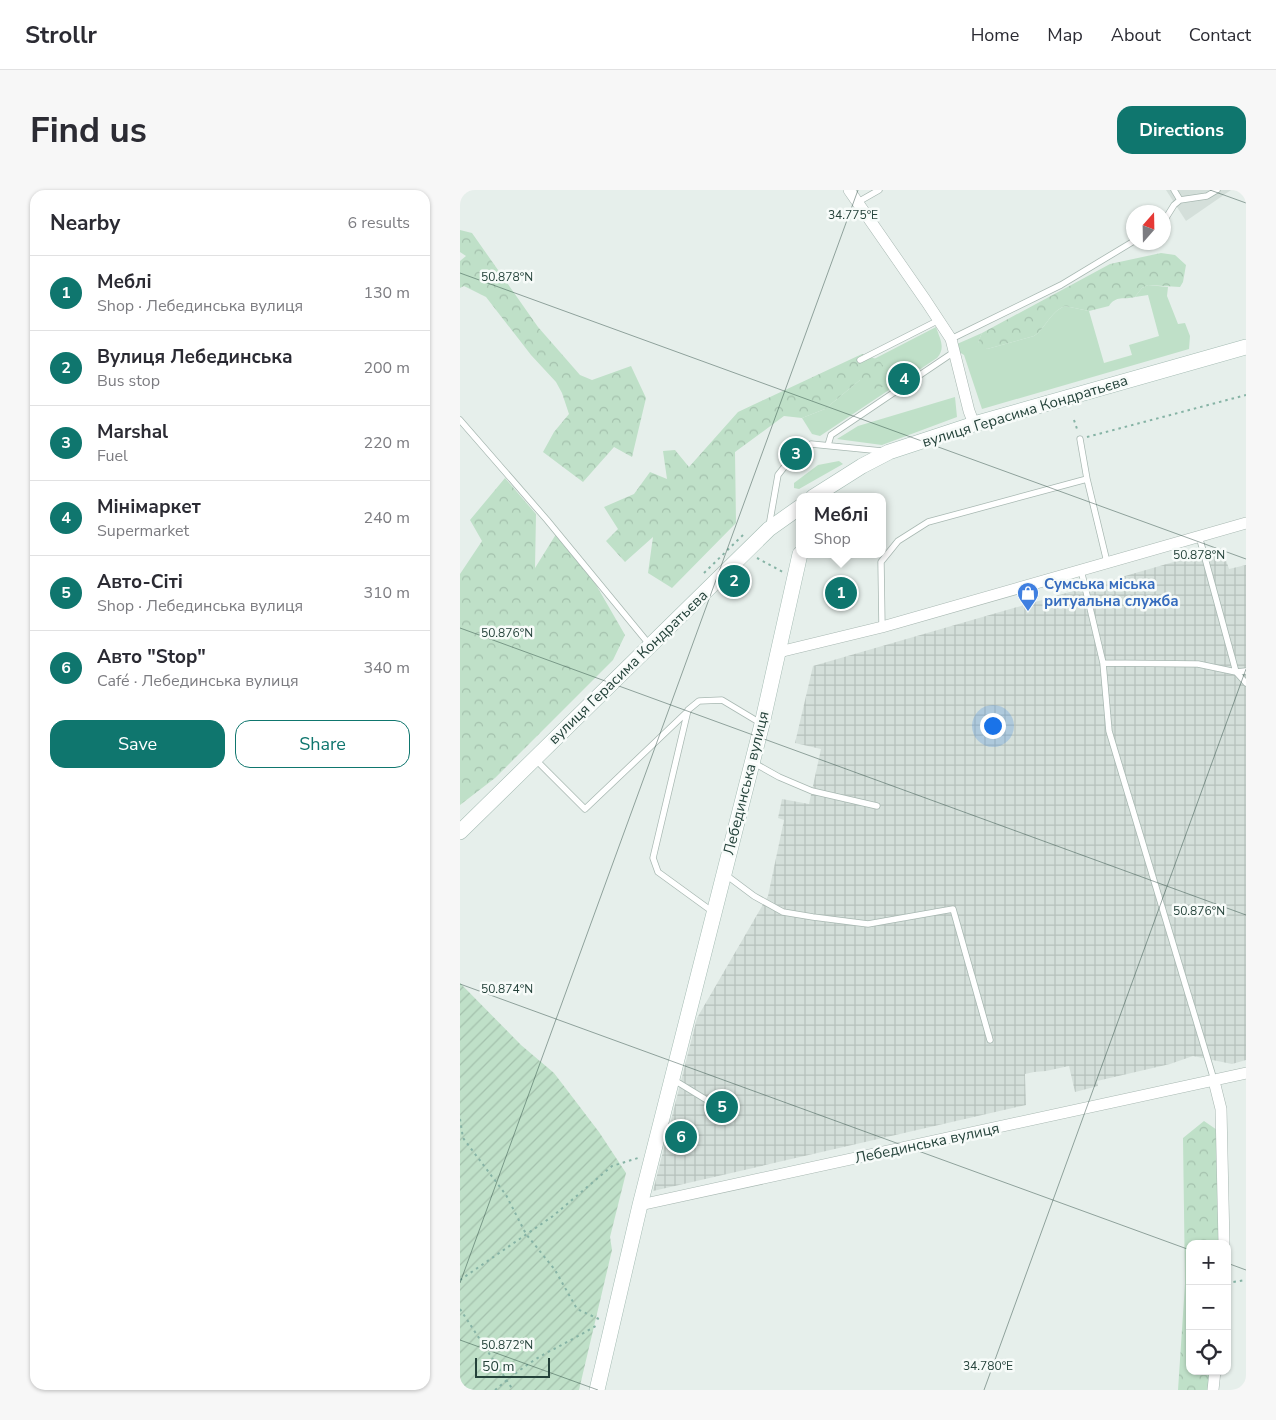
<!DOCTYPE html>
<html lang="en">
<head>
<meta charset="utf-8">
<style>
	body { margin:0; font-family:"Nunito Sans",sans-serif; background:#f7f7f7; color:#2b2b33 }
	.controls { position:absolute; right:15px; bottom:15px; display:grid; overflow:hidden; border-radius:10px; box-shadow:0 1px 4px #0004 }
	.controls button { width:45px; height:45px; display:grid; place-items:center; padding:0; border:0; border-bottom:1px solid #e1e1e2; background:#fff; color:#2b2b33; font:25px sans-serif }
	.compass { position:absolute; left:666px; top:15px; width:45px; height:45px; border-radius:50%; background:#fff; box-shadow:0 1px 4px #0004; rotate:20deg }
	.scale { position:absolute; left:15px; bottom:12px; width:75px; box-sizing:border-box; padding-left:5px; border:2px solid #24423a; border-top:0; font-size:14px; line-height:18px; white-space:nowrap; color:#24423a; -webkit-text-stroke:4px #f7fbf9; paint-order:stroke }
	.you { position:absolute; left:532px; top:535px; width:18px; height:18px; margin:-12px; border:4px solid #fff; border-radius:50%; background:#1a73e8; box-shadow:0 0 0 8px #1a73e833 }
	.badge { display:grid; place-items:center; width:32px; height:32px; border-radius:50%; background:#0f766e; color:#fff; font-size:16px; font-weight:700 }
	.pin { position:absolute; translate:-50% -50%; border:2px solid #fff; box-shadow:0 1px 5px #0006 }
	.popup { position:absolute; left:336px; top:303px; width:90px; height:65px; box-sizing:border-box; display:grid; place-content:center; border-radius:10px; background:#fff; filter:drop-shadow(0 1px 4px #0005); font-size:16px; white-space:nowrap; color:#7c7c81 }
	.popup b { font-size:19px; color:#2b2b33 }
	.popup::after { content:''; position:absolute; left:50%; top:100%; margin-left:-10px; border:10px solid transparent; border-top-color:#fff }
	.list { margin:0; padding:0; list-style:none }
	h2 { display:flex; justify-content:space-between; align-items:center; height:65px; margin:0; padding:0 20px; font-size:21px }
	h2 small { font-size:16px; font-weight:400; color:#7c7c81 }
	.list li { display:grid; grid-template-columns:32px 1fr auto; gap:15px; align-items:center; box-sizing:border-box; height:75px; padding:0 20px; border-top:1px solid #e1e1e2 }
	.list b { display:block; font-size:19px; white-space:nowrap }
	.list p { margin:0; font-size:16px; white-space:nowrap; color:#7c7c81 }
	.list em { font-size:16px; font-style:normal; color:#7c7c81 }
	.actions { display:flex; gap:10px; padding:15px 20px }
	.actions a { flex:1; padding:11px 0; border:1px solid #0f766e; border-radius:15px; text-align:center; font-size:18px; color:#0f766e }
	.actions .main { background:#0f766e; color:#fff }
	.icon { flex:none; width:28px; height:28px; fill:none; stroke:currentColor; stroke-width:2; stroke-linecap:round; stroke-linejoin:round }
	.map { position:relative; flex:none; width:786px; height:1200px; overflow:hidden; border-radius:15px }
	header { display:flex; align-items:center; gap:30px; box-sizing:border-box; height:70px; padding:0 25px; background:#fff; border-bottom:1px solid #e1e1e2 }
	header strong { font-size:24px }
	nav { display:flex; gap:28px; margin-inline-start:auto; font-size:18px }
	.intro { display:flex; align-items:center; justify-content:space-between; box-sizing:border-box; height:120px; padding:0 30px }
	h1 { margin:0; font-size:35px }
	.button { padding:12px 22px; border-radius:15px; background:#0f766e; color:#fff; font-size:18px; font-weight:700 }
	main { display:flex; gap:30px; padding:0 30px }
	aside { flex:1; background:#fff; border-radius:15px; box-shadow:0 1px 4px #0004 }
	.map>svg:first-child { display:block }
	.built { fill:#d4dfda }
	.industrial { fill:url(#industrial-grid) }
	.green { fill:#bfe0c8 }
	.forest { fill:url(#forest-crowns) }
	.garden { fill:url(#garden-furrows) }
	.lines { fill:none; stroke-linecap:round; stroke-linejoin:round }
	.lane-casing { stroke:#a8b8b2; stroke-width:7 }
	.street-casing { stroke:#a8b8b2; stroke-width:12 }
	.secondary-casing { stroke:#a4bbb3; stroke-width:16 }
	.path { stroke:#86b3a5; stroke-width:2; stroke-dasharray:2.5 4; stroke-linecap:butt }
	.lane { stroke:#fff; stroke-width:5.5 }
	.street { stroke:#fff; stroke-width:11 }
	.secondary { stroke:#fff; stroke-width:15 }
	.ticks { fill:none; stroke:#24423a; stroke-width:1; stroke-opacity:0.45 }
	.labels { text-anchor:middle; dominant-baseline:central; stroke-width:5; stroke-linejoin:round; paint-order:stroke }
	.street-label { font-size:15px; fill:#24423a; stroke:#f7fbf9 }
	.shop-label { font-size:15px; font-weight:bold; fill:#366cbe; stroke:#f7fbf9; text-anchor:start }
	.ticks-label { font-size:12px; text-anchor:middle; fill:#24423a; stroke:#f7fbf9; stroke-width:5; stroke-linejoin:round; paint-order:stroke }
</style>
</head>
<body>
<header>
<strong>Strollr</strong>
<nav><a>Home</a><a>Map</a><a>About</a><a>Contact</a></nav>
</header>
<div class="intro"><h1>Find us</h1><a class="button">Directions</a></div>
<main>
<aside>
<h2>Nearby<small>6 results</small></h2>
<ul class="list">
<li><span class="badge">1</span><div><b>Меблі</b><p>Shop · Лебединська вулиця</p></div><em>130 m</em></li>
<li><span class="badge">2</span><div><b>Вулиця Лебединська</b><p>Bus stop</p></div><em>200 m</em></li>
<li><span class="badge">3</span><div><b>Marshal</b><p>Fuel</p></div><em>220 m</em></li>
<li><span class="badge">4</span><div><b>Мінімаркет</b><p>Supermarket</p></div><em>240 m</em></li>
<li><span class="badge">5</span><div><b>Авто-Сіті</b><p>Shop · Лебединська вулиця</p></div><em>310 m</em></li>
<li><span class="badge">6</span><div><b>Авто &quot;Stop&quot;</b><p>Café · Лебединська вулиця</p></div><em>340 m</em></li>
</ul>
<div class="actions"><a class="main">Save</a><a>Share</a></div>
</aside>
<div class="map">
<svg width="786" height="1200" viewBox="0 0 786 1200">
	<defs>
		<pattern id="industrial-grid" width="8" height="8" patternUnits="userSpaceOnUse" patternTransform="scale(1.25)"><rect width="8" height="8" fill="#d4dfda"/><path d="M0 4h8M4 0v8" fill="none" stroke="#b6c1bc"/></pattern>
		<pattern id="forest-crowns" width="20" height="18" patternUnits="userSpaceOnUse" patternTransform="scale(1.25)"><rect width="20" height="18" fill="#bfe0c8"/><path d="M2 6a3 3 0 1 1 6 0M12 15a3 3 0 1 1 6 0" fill="none" stroke="#a4c1ad"/></pattern>
		<pattern id="garden-furrows" width="10" height="10" patternUnits="userSpaceOnUse" patternTransform="scale(1.25)"><rect width="10" height="10" fill="#bfe0c8"/><path d="M-1 1l2-2M0 10L10 0M9 11l2-2" fill="none" stroke="#a4c1ad"/></pattern>
	</defs>
	<rect width="100%" height="100%" fill="#e6efeb"/>
	<path class="built" d="M706 0H771L726 31Z"/>
	<path class="industrial" d="M762 358 769 379 786 375V870L772 874 733 866 710 874 637 891 638 896 615 902 609 876 586 881 574 882 565 884 566 915 193 1001 237 828 308 706 324 630 318 628 322 609 349 614 361 559 335 553 353 476Z"/>
	<path class="green" d="M688 95 708 97 707 106 718 134 725 133 730 146 729 159 522 219 504 165 499 162 497 154 522 143 518 152 527 159 574 146C586 138 590 122 605 116L629 121 644 173 672 165 669 155 699 146 688 105 675 107 682 98Z
		M476 137C480 149 486 158 477 168L360 246 352 244 342 228 365 219 400 190 419 170 414 169Z
		M495 207 497 227 422 255 377 249 398 236Z
		M379 271 383 274 339 299 334 298V293L358 275Z"/>
	<path class="forest" d="M0 40 12 43 78 137 120 185 132 190 171 176 186 208 172 267 154 257 123 292 83 262 94 242 109 224 102 203 96 192 71 165 26 107 4 96 0 98V71L6 66 0 62Z
		M701 63 715 65 726 75 723 92 720 97 688 95 682 98 675 107C664 110 656 105 649 116L629 121 605 116C590 122 586 138 574 146L527 159 521 157 518 152 522 143 650 74Z
		M402 164 419 170 428 183 427 196 414 199 400 190 365 219 342 228 324 226 275 262 276 333 212 398 188 383 193 347 165 372 146 351 158 339 144 317 174 304 190 282 207 289 203 261 215 260 229 277 278 222Z
		M45 288 76 324 75 378 98 341 124 374 165 445 153 470 35 588 0 615V384L22 351 10 330Z
		M744 931 760 942 764 1054H730V1181H755L753 1200H718L725 1094 723 948Z"/>
	<path class="garden" d="M0 793 61 855 94 883 139 942 166 983 150 1047 152 1060 119 1200H0Z"/>
	<g class="lines">
		<g class="lane-casing">
			<path id="lane" d="M714 0 720 10
				M398 12 419 0
				M704 31 714 15 720 10 747 6 757 0
				M491 149 601 95 674 51
				M400 170 479 130
				M0 230 87 330 189 454
				M620 249 627 289
				M368 255 371 245 494 162
				M344 258 351 254 422 261
				M309 336 318 285 329 271
				M739 346 776 482 786 493
				M621 380 643 473 649 541 754 890
				M422 437 421 372 438 351 468 332 627 289 647 372
				M643 473 738 474 776 482 786 481
				M76 570 125 619 228 521
				M294 573 319 587 352 601 417 616
				M266 685 294 706 323 722 353 727 408 734 493 719 530 850
				M253 722 198 682 193 668 228 520 239 511 262 510 302 534
				M214 890 250 912"/>
		</g>
		<g class="street-casing">
			<path id="street" d="M389 0 466 111 491 149 509 221 514 234
				M319 462 422 437 786 333
				M754 891 761 919 764 1054
				M180 1015 786 883
				M753 1200 755 1181"/>
		</g>
		<g class="secondary-casing">
			<path id="secondary" d="M353 307 402 276 429 262 514 234 786 157
				M0 642 309 339 340 317
				M137 1200 180 1015 302 534 340 364"/>
		</g>
		<path class="path" d="M614 230 618 242
			M627 247 786 205
			M297 368 323 382
			M244 383 284 344
			M0 929 3 948 46 1005 66 1044 95 1080 117 1119 141 1130
			M0 1090 93 1026 152 976 178 968
			M767 1093 786 1090
			M0 1119 53 1200
			M35 1200C53 1185 73 1169 94 1159 109 1151 124 1143 139 1134"/>
		<use href="#lane" class="lane"/>
		<use href="#street" class="street"/>
		<use href="#secondary" class="secondary"/>
	</g>
	<path class="ticks" d="M750 0 786 13M0 83 786 369M0 438 786 725M0 794 730 1060M767 1073 786 1080M0 1093 398 0M0 1150 138 1200M524 1200 786 479"/>
	<defs>
		<g id="shop-pin" transform="scale(1.125)"><path d="M0 17L-7.5 6A9.5 9.5 0 1 1 7.5 6Z" fill="#3f7fe0" stroke="#f7fbf9"/><path d="M-5-2.5h2.3a2.7 3.5 0 0 1 5.4 0H5L5.5 6h-11ZM-1.5-2.5h3a1.5 2.3 0 0 0-3 0Z" fill="#fff"/></g>
	</defs>
	<g fill-rule="evenodd">
		<use href="#shop-pin" x="568" y="403"/>
	</g>
	<g class="labels">
		<g class="street-label">
			<text transform="translate(565 221) rotate(-17)">вулиця Герасима Кондратьєва</text>
			<text transform="translate(168 477) rotate(-44)">вулиця Герасима Кондратьєва</text>
			<text transform="translate(286 593) rotate(-76)">Лебединська вулиця</text>
			<text transform="translate(467 953) rotate(-12)">Лебединська вулиця</text>
		</g>
		<g class="shop-label">
			<text x="584" y="394">Сумська міська<tspan x="584" dy="17">ритуальна служба</tspan></text>
		</g>
	</g>
	<g class="ticks-label">
		<text x="393" y="29">34.775°E</text>
		<text x="47" y="91">50.878°N</text>
		<text x="739" y="369">50.878°N</text>
		<text x="47" y="447">50.876°N</text>
		<text x="739" y="725">50.876°N</text>
		<text x="47" y="803">50.874°N</text>
		<text x="47" y="1159">50.872°N</text>
		<text x="528" y="1180">34.780°E</text>
	</g>
</svg>
<div class="controls">
<button>+</button>
<button>−</button>
<button><svg class="icon" aria-label="locate" viewBox="0 0 24 24"><circle cx="12" cy="12" r="6"/><path d="M12 2v4M12 18v4M2 12h4M18 12h4"/></svg></button>
</div>
<svg class="compass" viewBox="-18 -18 36 36"><path d="M0-13l5 13h-10z" fill="#e53935"/><path d="M0 13l5-13h-10z" fill="#7c7c81"/></svg>
<div class="scale">50 m</div>
<div class="you"></div>
<div class="pin badge" style="left:381px;top:403px">1</div>
<div class="popup"><b>Меблі</b>Shop</div>
<div class="pin badge" style="left:274px;top:391px">2</div>
<div class="pin badge" style="left:336px;top:264px">3</div>
<div class="pin badge" style="left:444px;top:189px">4</div>
<div class="pin badge" style="left:262px;top:917px">5</div>
<div class="pin badge" style="left:221px;top:947px">6</div>
</div>
</main>
</body>
</html>
